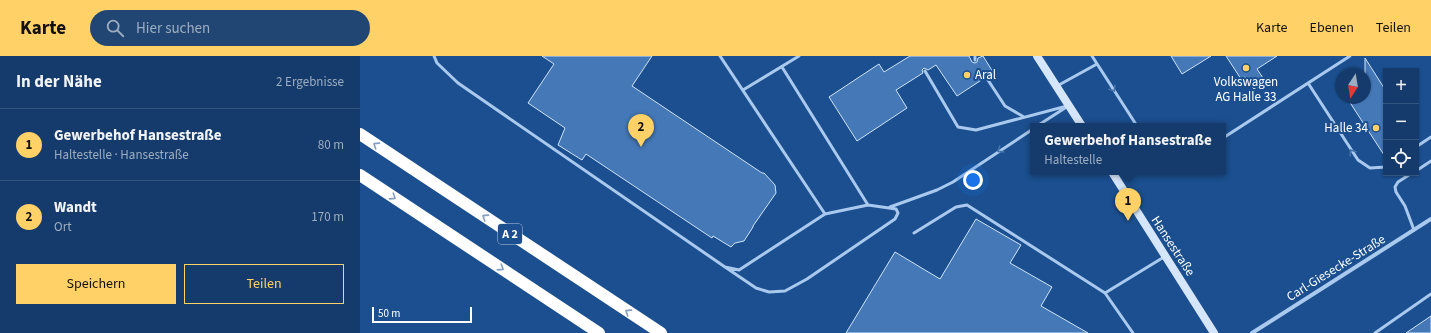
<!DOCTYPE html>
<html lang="de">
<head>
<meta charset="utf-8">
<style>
	body { margin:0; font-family:"Source Sans 3",sans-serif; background:#214673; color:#f1f3f6 }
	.controls { position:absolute; right:12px; top:12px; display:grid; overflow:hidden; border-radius:0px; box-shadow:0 1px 3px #0004 }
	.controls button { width:36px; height:36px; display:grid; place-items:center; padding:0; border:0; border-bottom:1px solid #33557e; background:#143b6b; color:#f1f3f6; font:20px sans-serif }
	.compass { position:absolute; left:975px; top:12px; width:36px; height:36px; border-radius:50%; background:#143b6b; box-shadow:0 1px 3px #0004; rotate:192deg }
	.scale { position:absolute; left:12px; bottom:10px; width:100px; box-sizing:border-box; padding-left:4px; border:2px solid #fff; border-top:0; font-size:11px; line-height:14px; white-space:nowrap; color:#fff; -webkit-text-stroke:3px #1b4f8f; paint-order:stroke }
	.you { position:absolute; left:613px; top:124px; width:14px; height:14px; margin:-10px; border:3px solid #fff; border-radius:50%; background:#1a73e8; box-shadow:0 0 0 6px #1a73e833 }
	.badge { display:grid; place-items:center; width:26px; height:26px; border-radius:50%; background:#ffd166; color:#111; font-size:13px; font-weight:700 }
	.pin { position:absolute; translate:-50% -33px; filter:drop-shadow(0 1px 2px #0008) }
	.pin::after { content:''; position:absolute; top:21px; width:14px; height:12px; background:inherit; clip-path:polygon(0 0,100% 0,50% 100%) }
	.popup { position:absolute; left:670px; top:67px; width:196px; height:52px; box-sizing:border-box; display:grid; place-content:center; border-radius:0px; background:#143b6b; filter:drop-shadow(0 1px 3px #0005); font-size:13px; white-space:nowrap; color:#9dadc1 }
	.popup b { font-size:15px; color:#f1f3f6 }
	.popup::after { content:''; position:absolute; left:50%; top:100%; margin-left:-8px; border:8px solid transparent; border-top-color:#143b6b }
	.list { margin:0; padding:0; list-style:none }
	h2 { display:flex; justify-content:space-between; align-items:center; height:52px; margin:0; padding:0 16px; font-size:17px }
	h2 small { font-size:13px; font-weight:400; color:#9dadc1 }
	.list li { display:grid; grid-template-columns:26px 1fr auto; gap:12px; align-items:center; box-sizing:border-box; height:72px; padding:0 16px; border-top:1px solid #33557e }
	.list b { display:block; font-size:15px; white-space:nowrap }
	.list p { margin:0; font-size:13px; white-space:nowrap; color:#9dadc1 }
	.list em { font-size:13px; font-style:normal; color:#9dadc1 }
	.actions { display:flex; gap:8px; padding:12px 16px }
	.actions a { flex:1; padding:9px 0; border:1px solid #ffd166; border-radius:0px; text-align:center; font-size:14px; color:#ffd166 }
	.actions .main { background:#ffd166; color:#111 }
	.icon { flex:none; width:22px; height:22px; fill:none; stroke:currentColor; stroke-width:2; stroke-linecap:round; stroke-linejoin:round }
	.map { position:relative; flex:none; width:1071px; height:277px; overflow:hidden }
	header { display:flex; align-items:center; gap:24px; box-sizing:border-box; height:56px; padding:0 20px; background:#ffd166; color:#111 }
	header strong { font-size:19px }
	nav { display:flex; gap:22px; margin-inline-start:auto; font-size:14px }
	.search { width:280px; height:36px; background:#214673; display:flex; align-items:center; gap:10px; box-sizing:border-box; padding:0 14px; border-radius:22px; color:#9dadc1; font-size:15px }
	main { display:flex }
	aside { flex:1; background:#143b6b }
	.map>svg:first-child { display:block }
	.building { fill:#4478b7; stroke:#cfe3fa }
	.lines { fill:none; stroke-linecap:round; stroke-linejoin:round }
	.service { stroke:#a9c9ee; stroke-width:3 }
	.minor { stroke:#a9c9ee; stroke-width:4 }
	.secondary { stroke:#d6e6fa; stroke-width:8 }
	.motorway { stroke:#fff; stroke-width:12 }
	.oneway { stroke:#4674ac }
	.oneway2 { stroke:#829ec1 }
	.poi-dot { fill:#ffd166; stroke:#1b4f8f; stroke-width:1.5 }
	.labels { text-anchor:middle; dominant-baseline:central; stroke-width:4; stroke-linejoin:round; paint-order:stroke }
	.shield { fill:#1b4f8f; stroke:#bbcadd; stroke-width:1 }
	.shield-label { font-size:12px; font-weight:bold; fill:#fff }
	.poi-label { font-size:13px; fill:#fff; stroke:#1b4f8f; text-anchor:start }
	.street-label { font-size:13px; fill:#fff; stroke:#1b4f8f }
</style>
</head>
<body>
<header>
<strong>Karte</strong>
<div class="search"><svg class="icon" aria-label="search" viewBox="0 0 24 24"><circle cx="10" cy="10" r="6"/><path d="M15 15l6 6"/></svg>Hier suchen</div>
<nav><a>Karte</a><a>Ebenen</a><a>Teilen</a></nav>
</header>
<main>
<aside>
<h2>In der Nähe<small>2 Ergebnisse</small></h2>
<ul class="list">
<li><span class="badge">1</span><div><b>Gewerbehof Hansestraße</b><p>Haltestelle · Hansestraße</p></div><em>80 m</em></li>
<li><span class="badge">2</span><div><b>Wandt</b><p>Ort</p></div><em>170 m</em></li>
</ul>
<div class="actions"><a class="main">Speichern</a><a>Teilen</a></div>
</aside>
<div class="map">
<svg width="1071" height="277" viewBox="0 0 1071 277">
	<rect width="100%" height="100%" fill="#1b4f8f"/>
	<path class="building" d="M182 0H292L272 30 402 117H404L415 129 416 137 393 170V171L384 185 375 187 371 191 353 180 352 182 226 98 222 104 198 89 205 72 168 47 194 8Z
		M550 0H609L612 6 615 7 617 6 618 2 623 0 633 16 628 19 625 18 623 23 597 40 576 9 568 14 564 12 562 14 563 17 536 34 547 52 497 85 469 41 519 8 524 16Z
		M811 0H851L822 18Z
		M866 0H917L897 13 905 25 894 33 885 21 881 23Z
		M1005 2 1026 35V102L987 42H1005Z
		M616 163 661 189 650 207 692 231 681 250 728 277H486L535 196 580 223Z
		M1071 260V277H1046Z"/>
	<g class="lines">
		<path class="service" d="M74 0 77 7 98 27 365 211 379 214 465 158 508 149 536 153 538 157 535 163 447 223 425 235 409 236 396 232 365 211
			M360 0 465 158
			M615 0V4
			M732 0 777 70
			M422 11 508 149
			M565 15 598 71 616 74 707 50
			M626 21 645 50 664 61
			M948 27 998 104 1010 112 1026 111
			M697 30 737 8
			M383 34 439 0
			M677 70 705 52
			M863 82 990 0
			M1056 91 1071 81
			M1056 115 1071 105
			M1052 117 1038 126 1035 131 1036 136 1045 150 1054 174
			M530 151 577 134 593 126 673 73
			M554 177 596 151 607 149 745 237
			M773 277 745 237 804 201
			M1015 277 1071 238"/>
		<path class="minor" d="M892 277 1071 163"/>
		<path class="secondary" d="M677 0 722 70
			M752 116 854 277"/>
		<path class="motorway" d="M0 78 301 277
			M0 119 239 277"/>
	</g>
	<defs><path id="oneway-chevron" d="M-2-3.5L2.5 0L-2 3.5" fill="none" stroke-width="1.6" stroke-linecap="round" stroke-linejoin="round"/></defs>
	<g class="oneway">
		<use href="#oneway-chevron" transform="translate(753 33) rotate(57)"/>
		<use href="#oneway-chevron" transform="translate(640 94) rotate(147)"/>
		<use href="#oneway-chevron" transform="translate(992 96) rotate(-123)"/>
	</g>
	<g class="oneway2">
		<use href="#oneway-chevron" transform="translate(16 89) rotate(-147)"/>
		<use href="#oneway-chevron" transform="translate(33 141) rotate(33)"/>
		<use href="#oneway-chevron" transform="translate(125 161) rotate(-147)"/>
		<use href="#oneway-chevron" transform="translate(141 212) rotate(33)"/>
		<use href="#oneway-chevron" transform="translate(268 256) rotate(-147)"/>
	</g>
	<g class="poi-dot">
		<circle cx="886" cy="12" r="4"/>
		<circle cx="607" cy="19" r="4"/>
		<circle cx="1016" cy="72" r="4"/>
	</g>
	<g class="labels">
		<rect class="shield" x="138" y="168" width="24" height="20" rx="3"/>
		<g class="shield-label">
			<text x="150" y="178">A 2</text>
		</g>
		<g class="poi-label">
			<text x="615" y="19">Aral</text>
			<text x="886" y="26" text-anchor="middle">Volkswagen<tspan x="886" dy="15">AG Halle 33</tspan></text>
			<text x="1008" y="72" text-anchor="end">Halle 34</text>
		</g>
		<g class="street-label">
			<text transform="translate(813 190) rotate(57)">Hansestraße</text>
			<text transform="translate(976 212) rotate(-32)">Carl-Giesecke-Straße</text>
		</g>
	</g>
</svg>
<div class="controls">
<button>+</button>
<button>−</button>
<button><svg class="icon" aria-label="locate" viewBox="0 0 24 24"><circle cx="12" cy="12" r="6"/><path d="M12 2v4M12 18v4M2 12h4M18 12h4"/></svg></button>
</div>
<svg class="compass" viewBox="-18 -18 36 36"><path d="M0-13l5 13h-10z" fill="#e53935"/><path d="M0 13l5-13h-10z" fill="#9dadc1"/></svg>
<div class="scale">50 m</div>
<div class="you"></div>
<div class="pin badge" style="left:768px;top:165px">1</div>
<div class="popup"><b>Gewerbehof Hansestraße</b>Haltestelle</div>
<div class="pin badge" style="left:281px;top:91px">2</div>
</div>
</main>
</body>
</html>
